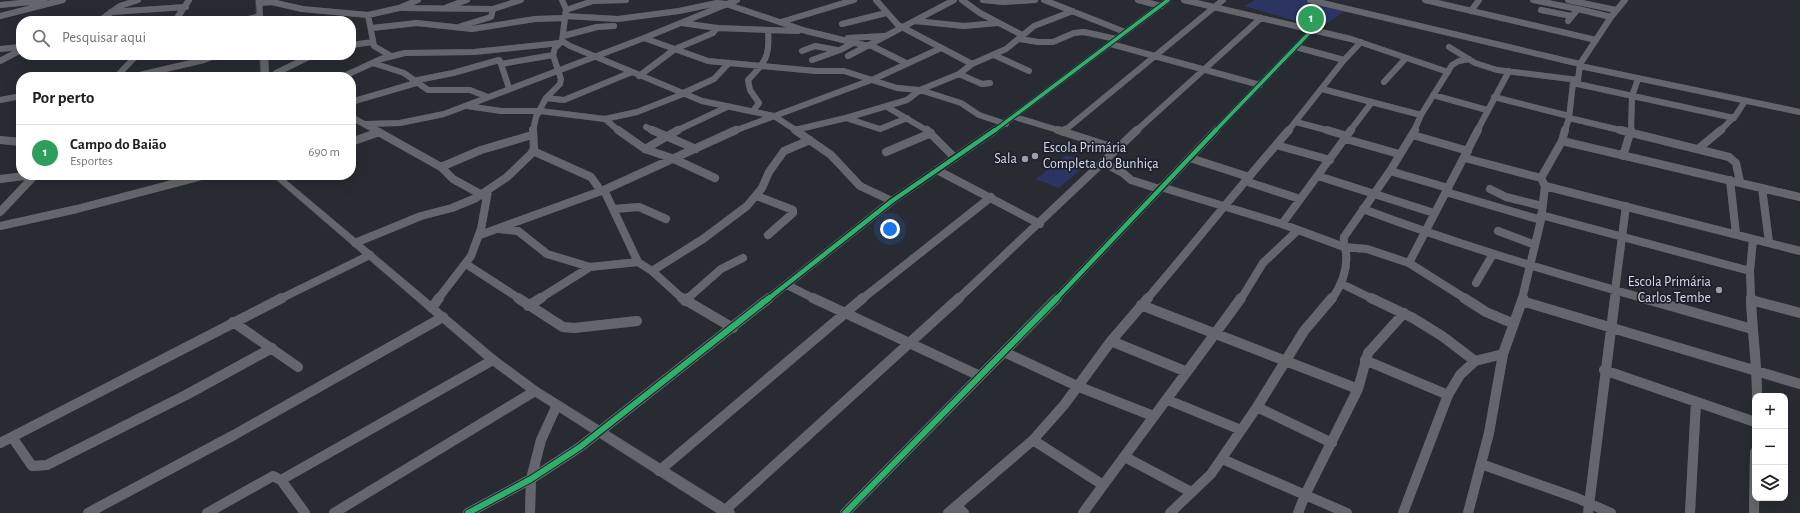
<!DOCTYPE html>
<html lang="pt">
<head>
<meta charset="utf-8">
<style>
	body { margin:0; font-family:"Alegreya Sans",sans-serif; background:#f2f2f2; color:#202124 }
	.controls { position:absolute; right:12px; bottom:12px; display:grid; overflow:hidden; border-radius:8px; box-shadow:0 4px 16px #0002 }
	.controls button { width:36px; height:36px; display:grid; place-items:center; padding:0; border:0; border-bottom:1px solid #e0e0e0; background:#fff; color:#202124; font:20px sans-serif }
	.you { position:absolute; left:890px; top:229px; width:14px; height:14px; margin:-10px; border:3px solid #fff; border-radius:50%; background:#1a73e8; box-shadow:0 0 0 6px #1a73e833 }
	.badge { display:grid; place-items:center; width:26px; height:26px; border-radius:50%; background:#111827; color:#fff; font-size:13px; font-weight:700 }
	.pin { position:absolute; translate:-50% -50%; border:2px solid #fff; box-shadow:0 1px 4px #0006 }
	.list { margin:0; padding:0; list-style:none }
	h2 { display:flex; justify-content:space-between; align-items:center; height:52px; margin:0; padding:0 16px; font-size:17px }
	h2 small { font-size:13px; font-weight:400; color:#757577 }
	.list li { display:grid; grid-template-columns:26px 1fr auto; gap:12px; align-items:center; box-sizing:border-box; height:56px; padding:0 16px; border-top:1px solid #e0e0e0 }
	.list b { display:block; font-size:15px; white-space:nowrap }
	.list p { margin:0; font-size:13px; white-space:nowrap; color:#757577 }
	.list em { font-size:13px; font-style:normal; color:#757577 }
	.icon { flex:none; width:22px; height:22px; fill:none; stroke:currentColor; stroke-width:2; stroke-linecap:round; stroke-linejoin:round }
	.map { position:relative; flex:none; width:1800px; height:513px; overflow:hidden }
	.search { position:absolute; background:#fff; box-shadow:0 4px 16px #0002; left:16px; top:16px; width:340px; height:44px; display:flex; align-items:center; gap:10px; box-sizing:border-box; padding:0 14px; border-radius:16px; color:#757577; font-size:15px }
	.panel { position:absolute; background:#fff; box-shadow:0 4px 16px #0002; left:16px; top:72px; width:340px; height:108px; border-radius:16px }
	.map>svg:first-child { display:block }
	.green { fill:#2c3562 }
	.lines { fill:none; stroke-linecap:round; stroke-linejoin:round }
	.minor-far2-casing { stroke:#464850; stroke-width:6 }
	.minor-far1-casing { stroke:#464850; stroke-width:8 }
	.minor-casing { stroke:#464850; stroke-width:10 }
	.tertiary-casing { stroke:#464850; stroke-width:1 }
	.minor-far2 { stroke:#64666c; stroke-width:6 }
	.minor-far1 { stroke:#64666c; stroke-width:8 }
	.minor { stroke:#64666c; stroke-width:10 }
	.tertiary { fill:#64666c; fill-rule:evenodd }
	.cycleway-far2-casing { stroke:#1b1f2e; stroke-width:5.5 }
	.cycleway-far1-casing { stroke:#1b1f2e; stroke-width:7 }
	.cycleway-casing { stroke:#1b1f2e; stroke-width:8 }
	.cycleway-far2 { stroke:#2db169; stroke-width:3.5 }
	.cycleway-far1 { stroke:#2db169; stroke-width:4.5 }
	.cycleway { stroke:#2db169; stroke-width:6 }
	.poi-dot { fill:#9b9fa8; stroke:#1b1f2e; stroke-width:1.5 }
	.labels { text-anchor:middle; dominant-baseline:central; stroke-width:3.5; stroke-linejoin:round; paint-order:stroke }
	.poi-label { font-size:14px; fill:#d9dde7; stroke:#1b1f2e; text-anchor:end }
</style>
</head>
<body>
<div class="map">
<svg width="1800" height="513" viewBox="0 0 1800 513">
	<rect width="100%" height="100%" fill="#292b33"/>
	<path class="green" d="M1255 0H1305L1345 11 1320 28 1244 6Z
		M1066 155 1089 162 1059 188 1036 179Z"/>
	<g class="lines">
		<g class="minor-far2-casing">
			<path id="minor-far2" d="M562 0 566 9
				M876 0 898 25 972 64
				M962 0 980 13 1022 35
				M983 0 1003 2 1035 0
				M1044 0 1125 32
				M1138 0 1161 6
				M1184 0 1351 39 1448 72
				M1310 0 1580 64
				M1425 0 1596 40
				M1533 0 1578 9
				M1568 0 1616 10
				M593 1 626 0
				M259 3 272 2 302 9 368 15 399 8 418 0
				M0 5 30 2 46 3
				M447 7 467 0
				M402 8 493 9 521 0
				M1541 10 1571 16
				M1471 11 1479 0
				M111 12 186 7
				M368 15 374 46 391 56
				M0 16 63 0
				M565 16 618 19 679 11 717 3 726 4 806 31 868 46
				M99 21 120 6 138 0
				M175 21 189 0
				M240 21 260 16
				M915 21 964 26 997 23
				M1568 21 1578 9 1611 17
				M781 22 854 0
				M682 23 717 28 798 31
				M842 24 886 13
				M461 26 491 17 493 9
				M372 28 417 23 472 29 535 19 565 18
				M563 36 597 27 614 26
				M644 38 708 61 816 71H844L897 88 920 90 961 103 979 115 1006 124
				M848 38 884 36
				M1020 39 1038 42H1053L1074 33 1084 32 1116 39
				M562 41 570 46 702 101 774 116 797 131
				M1111 44 1260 85
				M351 45 373 42
				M870 45 906 63
				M1296 47 1344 60
				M1449 47 1475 63 1497 70 1578 80
				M0 49 21 47
				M802 51 815 46 837 50
				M994 55 1029 71
				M848 56 954 0
				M812 60 840 50 855 42
				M0 61 21 50
				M500 61 509 88
				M373 63 404 73 428 90H470L488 97
				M501 64 553 55
				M1580 66 1800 112
				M276 73 313 55
				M959 74 982 84 990 83
				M639 76 675 49 713 33 717 28
				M116 77 137 55
				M131 77 204 60 217 55
				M342 77 381 59 405 53 474 52 560 43
				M413 81 453 73 499 60
				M1384 82 1406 58
				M1573 83 1734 118
				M1322 89 1421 115
				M681 94 714 79 729 63
				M1433 95 1487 110
				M1494 97 1569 116
				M546 98 564 100 632 72
				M0 100 21 96
				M351 102 416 83
				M467 106 501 111H540L605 119 637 112 683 94
				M887 107 928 131
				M753 111 759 103 750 90 748 80C766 62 770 56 768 30
				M351 117 377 131
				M1015 117 1061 131
				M846 118 880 129 907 118
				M1569 118 1624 131
				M605 119 619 131
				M1296 122 1330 131
				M366 124 400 123 444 114 644 38 737 0
				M646 127 654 131
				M795 130 846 118 907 100 920 90 959 74 972 64 1006 49 1034 26 1073 11
				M533 131 536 117 546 98 560 84 561 79 553 55 555 48 562 41 566 10 596 0
				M676 131 727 107
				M734 131 874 79 941 48
				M994 131 1168 0
				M1064 131 1223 0
				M1136 131 1261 18
				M1215 131 1313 29
				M1288 131 1344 60 1361 42
				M1350 131 1372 102
				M1414 131 1421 115 1452 65 1459 61 1469 59
				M1477 131 1509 71
				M1565 131 1569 118 1573 83 1578 80 1580 64 1611 17 1625 0
				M1631 131 1632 96 1638 79
				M1720 131 1736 115 1745 101"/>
		</g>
		<g class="minor-far1-casing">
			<path id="minor-far1" d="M375 130 441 167 453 179 482 195
				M618 130 645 149 674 159 715 178
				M652 130 696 149
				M795 130 831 155 860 186 892 201
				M927 130 955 158
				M1058 130 1117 149
				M1327 130 1347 136
				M1620 130 1729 157 1736 163 1740 182
				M1063 132 1065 130
				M1413 135 1468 151
				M1346 139 1399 154
				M0 140 21 142
				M1562 141 1800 197
				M351 142 379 132
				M1276 145 1330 160
				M645 149 678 130
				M1698 149 1721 130
				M533 151 591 177 601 191
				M886 152 931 133
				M1623 156 1631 130
				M1190 158 1249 177
				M1465 158 1541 178
				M1104 163 1123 173 1131 180 1159 189
				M441 167 481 150 532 135
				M937 170 1040 224
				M1390 171 1448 188
				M164 175 182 180
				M1318 176 1434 213
				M0 179 32 175
				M1730 180 1736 234
				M1245 181 1300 199
				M1545 186 1800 251
				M1161 187 1282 224 1344 247 1367 249 1409 263 1466 299
				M1762 188 1769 242
				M1490 189 1506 197 1542 206
				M604 190 638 262 652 271 683 299
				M1446 192 1541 220
				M757 196 793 210V213L768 235
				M614 209 639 207 666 219
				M1363 209C1456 244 1551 272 1646 299
				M0 212 35 175
				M1541 215 1750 271
				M1282 224 1351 130
				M0 226 77 209 206 175
				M499 229 518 231 547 254 590 267 638 262
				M1498 231 1535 245
				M480 235 604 190 736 130
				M355 243 421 216 452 208 476 198 507 177 531 154 534 148 533 130
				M1409 263 1478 130
				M466 264 520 299
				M652 271 703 239 747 206 762 188 769 172 784 151 810 140
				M1476 283 1493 254
				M1342 284 1373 299
				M787 285 815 299
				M280 299 370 255
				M438 299 471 256 481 229 488 191
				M539 299 590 267
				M687 299 721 269 743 258
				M768 299 892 201 995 130
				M862 299 991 197
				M958 299 1137 130
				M1056 299 1216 130
				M1147 299C1195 243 1240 186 1289 130
				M1241 299 1263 263 1298 230
				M1332 299C1341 286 1348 270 1346 253 1345 247 1343 243 1344 237L1390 171 1415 130
				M1522 299 1541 220 1545 186 1541 178 1562 141 1565 130
				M1614 299 1626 206
				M1751 299 1750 271 1753 239"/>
		</g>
		<g class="minor-casing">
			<path id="minor" d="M518 298 563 327 574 328 637 321
				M682 298 733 328
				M813 298 980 376
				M1371 298 1413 318 1442 336 1475 361
				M1464 298 1486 312 1514 324
				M1643 298 1752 329
				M1751 298C1752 331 1757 363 1757 396
				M1751 300 1800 313
				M685 301 688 298
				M1522 301 1800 384
				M1141 305 1358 389
				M528 306 541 298
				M432 308 439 298
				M233 322 298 367
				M1111 341 1187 372
				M1004 352 1077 386 1153 416
				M1365 360 1448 395
				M1604 370 1755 422
				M1168 400 1241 430
				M1257 407 1332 443
				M12 437 32 466 47 465 186 395 272 348
				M1033 440 1103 485
				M0 443 282 298
				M1125 457 1191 492
				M1222 459 1347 513
				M1481 464 1577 498 1611 513
				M659 471 863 298
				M281 480 493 360
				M956 506 964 513
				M88 513 234 435 443 317
				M207 513 273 476 281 480 305 513
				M334 513 535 391
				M468 513 531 479 580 447 769 298
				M530 513 531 479 541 440 557 405
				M722 513 959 298
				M845 513 1057 298
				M948 513 1033 440 1064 405 1111 341 1148 298
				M1083 513C1135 441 1189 370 1241 298
				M1170 513 1211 474 1257 407 1304 331 1332 298
				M1298 513 1305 495 1358 389 1368 353 1404 313
				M1403 513 1448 395 1460 375 1475 361 1503 354
				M1468 513 1489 433 1503 354 1523 298
				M1588 513 1615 298
				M1690 513 1696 402
				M1754 513 1755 452"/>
		</g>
		<g class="tertiary-casing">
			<path id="tertiary" d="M256 0H262L263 21H257Z
				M260 55H268L269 77H261Z
				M271 175H280L497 357 539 388 733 509 735 513H717L531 394 489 363Z"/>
		</g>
		<use href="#minor-far2" class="minor-far2"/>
		<use href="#minor-far1" class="minor-far1"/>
		<use href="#minor" class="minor"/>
		<use href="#tertiary" class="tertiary"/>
		<g class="cycleway-far2-casing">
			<path id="cycleway-far2" d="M994 131 1168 0
				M1215 131 1313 29"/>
		</g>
		<g class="cycleway-far1-casing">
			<path id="cycleway-far1" d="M768 299 892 201 995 130
				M1056 299 1216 130"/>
		</g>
		<g class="cycleway-casing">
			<path id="cycleway" d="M468 513 531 479 580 447 769 298
				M845 513 1057 298"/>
		</g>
		<use href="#cycleway-far2" class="cycleway-far2"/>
		<use href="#cycleway-far1" class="cycleway-far1"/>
		<use href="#cycleway" class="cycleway"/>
	</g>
	<g class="poi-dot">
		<circle cx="1035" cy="156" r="4"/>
		<circle cx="1025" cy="159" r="4"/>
		<circle cx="1719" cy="290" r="4"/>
	</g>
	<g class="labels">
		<g class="poi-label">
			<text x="1043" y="148" text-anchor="start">Escola Primária<tspan x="1043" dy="16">Completa do Bunhiça</tspan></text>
			<text x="1017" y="159">Sala</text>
			<text x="1711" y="282">Escola Primária<tspan x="1711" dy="16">Carlos Tembe</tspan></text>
		</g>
	</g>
</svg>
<div class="controls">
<button>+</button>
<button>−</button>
<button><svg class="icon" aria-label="layers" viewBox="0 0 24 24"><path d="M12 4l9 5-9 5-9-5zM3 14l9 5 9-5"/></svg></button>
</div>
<div class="you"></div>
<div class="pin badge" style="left:1311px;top:19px;background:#2e9e5b">1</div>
<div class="search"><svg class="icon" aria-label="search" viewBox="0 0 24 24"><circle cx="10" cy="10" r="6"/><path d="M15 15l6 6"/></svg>Pesquisar aqui</div>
<section class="panel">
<h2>Por perto<small></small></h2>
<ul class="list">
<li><span class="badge" style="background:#2e9e5b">1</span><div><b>Campo do Baião</b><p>Esportes</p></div><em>690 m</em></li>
</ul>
</section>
</div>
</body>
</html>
